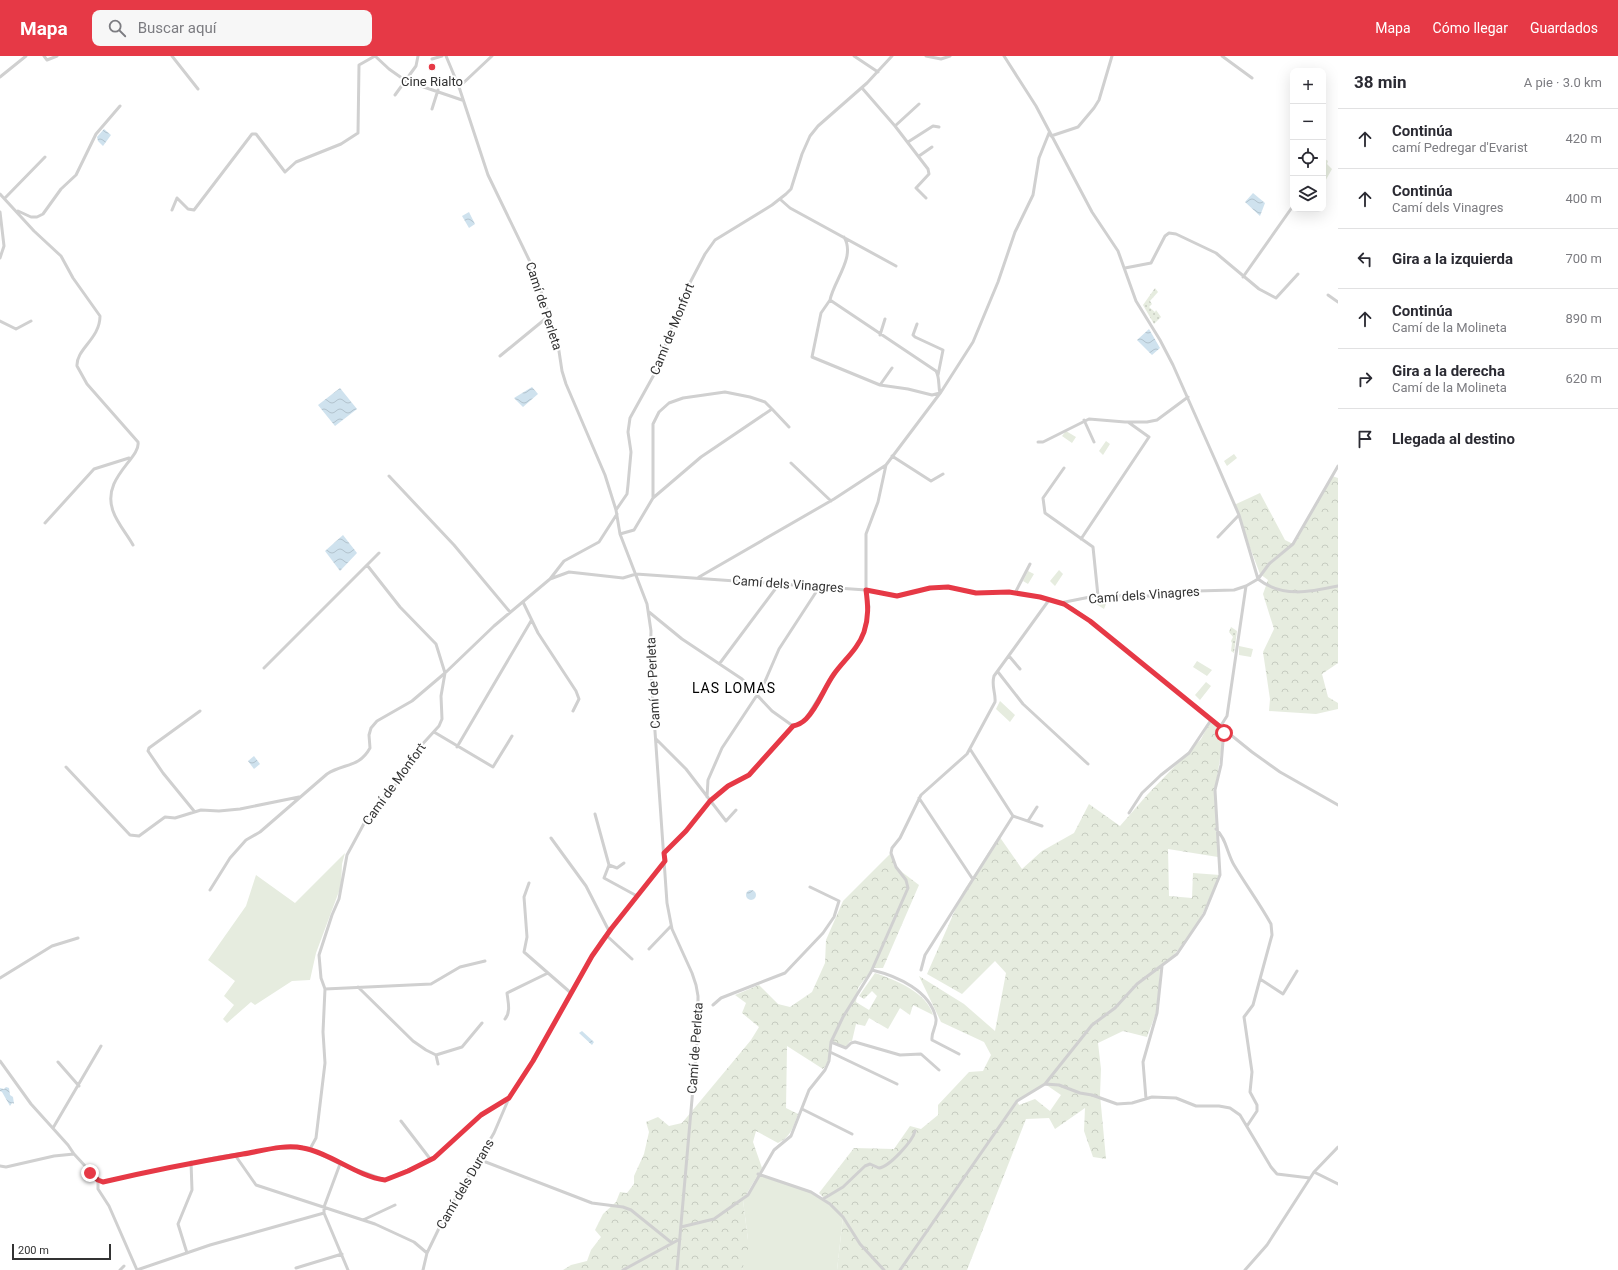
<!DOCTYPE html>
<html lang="es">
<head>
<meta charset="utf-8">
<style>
	body { margin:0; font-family:Roboto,sans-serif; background:#f7f7f7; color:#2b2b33 }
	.controls { position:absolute; right:12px; top:12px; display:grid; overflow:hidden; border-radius:8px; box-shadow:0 4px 16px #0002 }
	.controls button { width:36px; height:36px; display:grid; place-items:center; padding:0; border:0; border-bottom:1px solid #e1e1e2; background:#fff; color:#2b2b33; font:20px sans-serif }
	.scale { position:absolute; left:12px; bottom:10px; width:99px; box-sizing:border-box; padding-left:4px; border:2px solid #333; border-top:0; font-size:11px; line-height:14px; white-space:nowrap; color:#333; -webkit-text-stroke:3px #fff; paint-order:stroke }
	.stop { position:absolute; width:12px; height:12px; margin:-9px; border:3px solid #e63946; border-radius:50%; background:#fff }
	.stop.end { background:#e63946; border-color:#fff; box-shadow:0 1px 4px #0008 }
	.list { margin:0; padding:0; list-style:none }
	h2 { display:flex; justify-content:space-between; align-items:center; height:52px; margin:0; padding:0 16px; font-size:17px }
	h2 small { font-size:13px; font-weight:400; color:#7c7c81 }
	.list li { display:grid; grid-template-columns:26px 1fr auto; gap:12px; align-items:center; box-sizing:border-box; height:60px; padding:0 16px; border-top:1px solid #e1e1e2 }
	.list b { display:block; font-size:15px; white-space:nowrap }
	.list p { margin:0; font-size:13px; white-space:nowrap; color:#7c7c81 }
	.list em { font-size:13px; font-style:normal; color:#7c7c81 }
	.icon { flex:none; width:22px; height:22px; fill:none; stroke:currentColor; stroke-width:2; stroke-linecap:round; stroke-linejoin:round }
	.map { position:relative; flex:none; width:1338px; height:1214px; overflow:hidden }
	header { display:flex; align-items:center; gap:24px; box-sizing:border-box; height:56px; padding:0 20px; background:#e63946; color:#fff }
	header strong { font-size:19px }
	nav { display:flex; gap:22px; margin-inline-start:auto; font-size:14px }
	.search { width:280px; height:36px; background:#f7f7f7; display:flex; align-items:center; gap:10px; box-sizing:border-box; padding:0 14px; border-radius:8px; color:#7c7c81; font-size:15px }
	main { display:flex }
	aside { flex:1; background:#fff }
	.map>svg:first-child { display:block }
	.green { fill:#e6ecdf }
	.forest { fill:url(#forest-crowns); fill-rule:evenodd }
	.garden { fill:url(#garden-dots) }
	.water { fill:url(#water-waves) }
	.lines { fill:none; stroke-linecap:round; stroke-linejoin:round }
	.street { stroke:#d0d0d0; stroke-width:3 }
	.route { stroke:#e63946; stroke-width:5 }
	.poi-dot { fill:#e63946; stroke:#fff; stroke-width:1.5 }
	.labels { text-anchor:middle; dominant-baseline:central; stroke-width:4; stroke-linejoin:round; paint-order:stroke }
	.poi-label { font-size:13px; fill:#333; stroke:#fff }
	.street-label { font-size:13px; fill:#333; stroke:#fff }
	.neighbourhood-label { font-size:14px; letter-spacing:1px; fill:#000; stroke:#fff }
</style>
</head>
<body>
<header>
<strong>Mapa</strong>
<div class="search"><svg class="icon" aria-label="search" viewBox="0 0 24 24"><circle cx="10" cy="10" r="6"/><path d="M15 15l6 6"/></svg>Buscar aquí</div>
<nav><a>Mapa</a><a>Cómo llegar</a><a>Guardados</a></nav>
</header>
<main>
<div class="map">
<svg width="1338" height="1214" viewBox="0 0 1338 1214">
	<defs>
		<pattern id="forest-crowns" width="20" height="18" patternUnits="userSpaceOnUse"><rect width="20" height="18" fill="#e6ecdf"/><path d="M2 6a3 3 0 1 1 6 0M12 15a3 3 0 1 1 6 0" fill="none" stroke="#c6cbc0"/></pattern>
		<pattern id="garden-dots" width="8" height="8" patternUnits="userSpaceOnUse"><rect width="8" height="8" fill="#e6ecdf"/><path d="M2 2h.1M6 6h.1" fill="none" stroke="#c6cbc0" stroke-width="1.8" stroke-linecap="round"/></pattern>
		<pattern id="water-waves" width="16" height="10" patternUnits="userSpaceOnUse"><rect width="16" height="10" fill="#cfe2ee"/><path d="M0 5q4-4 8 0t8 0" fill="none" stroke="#b2c2cd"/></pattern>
	</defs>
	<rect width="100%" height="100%" fill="#fff"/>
	<path class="green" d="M1325 103 1328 105 1327 108 1332 113 1323 129V106Z
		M1066 375 1076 381 1072 387 1062 380Z
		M1106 385 1110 388 1103 399 1099 395Z
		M1234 398 1237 402 1227 410 1224 405Z
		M1059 514 1063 518 1055 530 1050 525Z
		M1028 515 1034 518 1028 528 1023 525Z
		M1096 541 1106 548 1104 553 1093 546Z
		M1239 590 1253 593 1251 601 1239 599Z
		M1197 605 1212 614 1207 620 1193 611Z
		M1206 626 1211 630 1200 644 1195 639Z
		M1000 645 1015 659 1010 666 996 653Z
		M345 797 342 808 341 830 316 897 310 924 292 925 255 949 251 946 227 967 223 963 234 949 224 940 235 925 208 904 246 850 256 819 295 847Z
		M758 1118 811 1136 823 1143 843 1161 837 1214H742L748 1184 743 1144 748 1139Z"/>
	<path class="forest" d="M1332 420 1338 422V607L1322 618 1328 641 1338 647V653L1316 658 1269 655 1270 643 1263 596 1274 573 1263 538 1268 524 1260 518 1234 449 1260 437 1285 484 1293 488Z
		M1211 664 1224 677 1215 734 1218 801 1168 793 1169 840 1192 842 1193 817 1220 819C1205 855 1191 886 1160 912L1158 951 1147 981 1123 975 1098 987 1101 1013 1100 1039 1106 1103 1093 1101 1084 1075 1085 1052 1055 1073 1049 1062 1026 1063 967 1214H837L843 1161 819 1137 854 1092 894 1093 910 1070 921 1073 938 1059V1049L969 1016 983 1015 991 999 984 986 941 966 919 920 964 948 995 975 1006 917 995 905 962 938 927 918 963 836 999 780 1022 813 1042 795 1074 777 1089 748 1120 770 1147 739 1201 683ZM1045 1028 1061 1039 1050 1055 1035 1043 1019 1049 1017 1045Z
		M891 797 894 810 919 829 883 912H873L858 932 856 946 869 954 877 940 872 935 864 943 859 940 875 917C895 924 927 936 933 959L913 949 910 959 900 952 888 973 869 962 865 970 856 968 852 985H850L845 992 830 986 829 1005 823 1013 787 990 786 1052 798 1058C793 1071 791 1081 778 1087L756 1075 753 1086 762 1112 743 1144 748 1184V1193L742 1214H563L571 1209 587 1205 591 1194 601 1181 595 1174 603 1158 616 1146 620 1136 627 1137 634 1128V1120L644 1098 649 1076 646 1066 658 1061 669 1070 682 1067 751 984 759 971 742 957 746 947 735 939 759 929 778 948 790 951 812 936 825 907 826 884 843 845Z"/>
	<path class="garden" d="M1155 232 1158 236 1150 245 1152 248 1149 251 1155 256 1156 254 1161 261 1154 268 1143 249Z
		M1231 571 1237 575 1234 597 1231 595 1232 587 1231 585 1233 581 1229 576Z"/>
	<path class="water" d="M104 73 111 79 103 90 98 85 97 81Z
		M1253 137 1265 147 1260 160 1245 146Z
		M469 156 475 168 469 172 462 160Z
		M1149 273 1160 292 1152 299 1137 284Z
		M532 331 538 338 523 351 514 342Z
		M340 332 357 353 335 370 318 349Z
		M343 479 357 497 340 515 325 495Z
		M254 700 260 708 254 713 248 705Z
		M746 839a5 5 0 1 1 10 0a5 5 0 1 1-10 0Z
		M582 975 594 986 592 989 579 977Z
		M6 1031 9 1032 10 1039 13 1041 14 1048 12 1047 10 1050 2 1036 0 1035V1032L4 1033Z"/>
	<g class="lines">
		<path class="street" d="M44 0 47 4 57 0
			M172 0 198 33
			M375 0 389 13 406 25 462 44
			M446 0 459 31 488 119 533 212 557 282 562 315 566 328 605 419 616 454 620 478 647 548 651 575 650 604 667 847 672 873 692 917 696 929 698 940V975L677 1214
			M854 0 878 16
			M926 0 941 3 950 0
			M1004 0 1036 50 1092 156 1118 195 1136 245 1160 284 1173 309 1216 406 1239 459 1258 523
			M1222 0 1252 22
			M432 3 442 0
			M0 21 26 0
			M459 31 492 0
			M862 32 895 70 928 113 929 118 916 132 926 142
			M395 39 416 10 418 0
			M432 53 438 34
			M895 70 919 48
			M1051 80 1078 71 1094 52 1099 44 1112 0
			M908 86 933 70 939 71
			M919 100 932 91
			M0 138 34 175 61 200 73 222 100 260C100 283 76 293 77 310L87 328 138 386C141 402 101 422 113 455 117 467 127 478 133 489
			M5 142 45 101
			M781 144 790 152 896 210
			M172 154 177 142 188 153 194 154 252 78H256L285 116 296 106 341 88 358 77 359 9 375 0
			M18 155 31 161H37L43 158 61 133 76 119 96 78 120 50
			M0 156 4 190 0 202
			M1125 212 1151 207 1165 180 1169 177 1176 178 1216 197 1259 233 1276 242 1298 218
			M1243 221 1293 150
			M1328 239 1338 246
			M830 244 821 257 812 301 880 329 908 333 932 339 940 337C938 330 940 322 936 315L830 244C834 224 856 201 844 181
			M0 265 16 273 31 265
			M917 268 913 279 915 281 943 294 938 319
			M880 279 885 263
			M500 300 550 259
			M880 329 892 312
			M1084 364 1094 386
			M1038 386H1043L1089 363 1125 366H1147L1157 364 1188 341
			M892 400 931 425 943 418
			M791 407 831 445
			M1064 412 1043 442 1045 457 1093 491 1098 540
			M389 420 454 489 510 556
			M653 442 701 401 772 353 789 371
			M616 454 627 438 628 429 631 396 628 376 630 362 656 315 683 240 705 198 715 184 772 149 786 138 791 133 802 98 810 80 818 70 867 27 892 0
			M45 467 94 413 129 402
			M620 478 634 474 653 442V368L659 356 669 347 683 342 725 336 750 341 765 346 772 353
			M1218 481 1239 459
			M1081 483 1149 381 1128 366
			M699 521 834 443 886 409
			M550 523 569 516 623 522 636 518 866 534 897 540 931 532 948 531 976 537 1009 536 1039 541 1060 547 1095 540H1153L1196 535 1234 534 1246 530 1258 523C1282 542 1310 536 1338 530
			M1258 523 1269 508 1293 488 1338 410
			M1015 537 1030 508
			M523 546 538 577 576 635 579 643 573 655
			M1061 547 1072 552 1090 565 1252 696 1280 716 1338 749
			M649 556 682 583 742 623 772 655 793 670
			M1009 600 1020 613
			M720 607 779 528
			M264 612 379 497
			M998 616 1023 648 1088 708
			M1220 671 1227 660 1246 530
			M434 676 493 711 512 680
			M656 683 686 713 726 765 736 754
			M457 691 531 565
			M66 711 130 779 139 780 165 761 175 762 201 754 219 755 240 753 299 741
			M707 741 708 724 722 692 763 630 779 593 820 530
			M919 742 972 822
			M194 755 163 717 148 695 149 692 200 655
			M1129 757 1142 737 1161 719 1189 697 1211 664
			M595 758 609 809
			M1013 760 1042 770
			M1028 765 1037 751
			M1216 773C1226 782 1227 797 1234 809 1246 829 1260 848 1271 868L1272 879 1260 923 1283 938 1297 915
			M551 782 586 830 609 875
			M664 797 686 775 710 745 728 730 749 719 793 670 799 668 805 664 834 617 857 590 863 578 869 551 866 534V478L878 446 886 409 941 336 973 286 998 226 1015 176 1033 139 1039 102 1049 77
			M624 807 617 812 609 809 604 822 637 840
			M529 827 524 841 527 881 524 896 548 917
			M210 834 230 802 246 784 260 776 327 718C344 707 359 712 370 692L369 679 371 672 377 665 412 645 445 617 436 588 400 551 367 509
			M606 879 632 903
			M649 893 671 870
			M872 914C897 920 931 935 936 963 937 970 931 976 932 984L959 998
			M921 914 925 899 1013 760 970 693
			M0 922 52 890 78 882
			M358 931 413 985 426 994 436 999 462 991 482 967
			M325 933 431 928 460 911 485 905
			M713 949 721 942 785 917 823 877 834 861 839 845 810 831
			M505 963C511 956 508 946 507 937L548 917 571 937
			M831 986 846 992 851 987 855 986 900 999 921 998 939 1014
			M830 996 897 1028
			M436 999 438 1008
			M0 1005 31 1048 68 1089 74 1098
			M58 1006 79 1030
			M1045 1028 1059 1029 1080 1037 1092 1039 1117 1048 1132 1047 1152 1041 1176 1042 1196 1050H1219L1230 1052 1240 1059 1271 1111 1277 1118 1310 1122
			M1146 1043 1143 1006 1157 957 1162 910
			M802 1053 852 1078
			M401 1065 431 1104
			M1247 1070 1257 1055V1049L1250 1036 1252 1016 1244 961 1253 949 1260 923
			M53 1072 101 990
			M310 1093 316 1082 325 1007 323 976 325 933 321 922 319 899 332 859 339 843 347 799 367 762 377 748 392 734 418 693 439 670 442 663 441 640 445 617 494 570 550 523 564 505 599 486 617 458
			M235 1099 256 1129 375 1168 414 1186 427 1197
			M478 1103 592 1147 623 1151 631 1154 672 1187
			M340 1108 324 1151V1157L348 1214
			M0 1110 6 1111 54 1100 74 1098 98 1124 103 1126 219 1101 278 1092H301L310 1093 340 1108 385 1124 427 1106 440 1097 481 1059 509 1042 533 1005 601 885 665 805
			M1314 1116 1338 1128
			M758 1118 811 1136 830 1148 843 1161 860 1188 884 1214
			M98 1124V1133L109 1150 137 1214
			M823 1143 843 1131 865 1110 870 1108 879 1112C889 1111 913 1085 915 1075
			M363 1164 395 1149
			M681 1171 714 1163 748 1139 774 1094 791 1080 809 1034 825 1014 829 1005 831 986 843 961 871 916 908 832 906 824 896 811 891 797 892 792 900 782 921 739 967 698 995 646C996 637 991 630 994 620L1049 544
			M187 1197 178 1168 192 1134 191 1106
			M296 1212 342 1198
			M120 1214 124 1210
			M137 1214 210 1189 324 1157
			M423 1214 427 1197 444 1162 494 1077 509 1042
			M623 1214 680 1183
			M900 1214 1017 1045 1045 1028 1092 969 1115 952 1137 928 1177 898 1204 858 1220 819 1215 734 1221 709 1224 674
			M1245 1214 1267 1189 1314 1116 1338 1091"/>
	</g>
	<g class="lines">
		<path class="route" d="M90 1117 98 1124 103 1126C150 1115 196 1106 243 1098 262 1095 284 1088 303 1092 331 1097 356 1120 385 1124L408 1115 434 1102 481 1059 509 1042 533 1005 592 900 611 873 665 805 664 797 686 775 710 745 728 730 749 719 793 670C798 669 802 667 806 663 818 651 824 632 834 618 844 604 858 593 864 576 869 561 868 549 866 534L897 540 930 532 948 531 976 537 1009 536 1040 541 1064 548 1090 565 1224 674V677"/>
	</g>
	<circle class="poi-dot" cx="432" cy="11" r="4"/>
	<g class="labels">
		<g class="poi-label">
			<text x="432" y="25">Cine Rialto</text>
		</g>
		<g class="street-label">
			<text transform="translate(544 250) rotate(72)">Camí de Perleta</text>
			<text transform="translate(672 273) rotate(-68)">Camí de Monfort</text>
			<text transform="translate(788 528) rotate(4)">Camí dels Vinagres</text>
			<text transform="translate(1144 539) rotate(-4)">Camí dels Vinagres</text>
			<text transform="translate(653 627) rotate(-93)">Camí de Perleta</text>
			<text transform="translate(394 728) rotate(-54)">Camí de Monfort</text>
			<text transform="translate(695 992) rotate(-86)">Camí de Perleta</text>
			<text transform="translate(465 1128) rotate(-60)">Camí dels Durans</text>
		</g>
		<g class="neighbourhood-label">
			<text x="734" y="632">LAS LOMAS</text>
		</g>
	</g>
</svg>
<div class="controls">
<button>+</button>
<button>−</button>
<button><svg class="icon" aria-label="locate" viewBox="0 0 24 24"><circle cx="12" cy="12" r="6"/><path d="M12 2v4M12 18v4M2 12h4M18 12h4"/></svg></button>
<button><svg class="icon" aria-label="layers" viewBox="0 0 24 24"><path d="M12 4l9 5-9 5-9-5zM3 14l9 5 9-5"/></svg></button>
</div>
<div class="scale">200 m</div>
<div class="stop" style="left:1224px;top:677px"></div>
<div class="stop end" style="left:90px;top:1117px"></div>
</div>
<aside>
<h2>38 min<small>A pie · 3.0 km</small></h2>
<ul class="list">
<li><svg class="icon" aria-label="ahead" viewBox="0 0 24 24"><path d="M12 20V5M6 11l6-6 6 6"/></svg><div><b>Continúa</b><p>camí Pedregar d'Evarist</p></div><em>420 m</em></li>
<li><svg class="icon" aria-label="ahead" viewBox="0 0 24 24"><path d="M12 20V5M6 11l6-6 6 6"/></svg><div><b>Continúa</b><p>Camí dels Vinagres</p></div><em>400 m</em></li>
<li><svg class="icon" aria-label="left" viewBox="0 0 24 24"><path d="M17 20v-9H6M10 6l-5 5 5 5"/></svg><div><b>Gira a la izquierda</b></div><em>700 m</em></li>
<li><svg class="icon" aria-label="ahead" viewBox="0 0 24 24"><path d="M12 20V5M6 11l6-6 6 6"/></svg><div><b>Continúa</b><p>Camí de la Molineta</p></div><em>890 m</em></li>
<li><svg class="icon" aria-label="right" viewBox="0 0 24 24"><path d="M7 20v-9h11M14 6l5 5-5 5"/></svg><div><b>Gira a la derecha</b><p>Camí de la Molineta</p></div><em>620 m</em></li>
<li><svg class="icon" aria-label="arrive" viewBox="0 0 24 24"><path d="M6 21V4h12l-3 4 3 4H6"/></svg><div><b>Llegada al destino</b></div></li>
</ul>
</aside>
</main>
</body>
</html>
